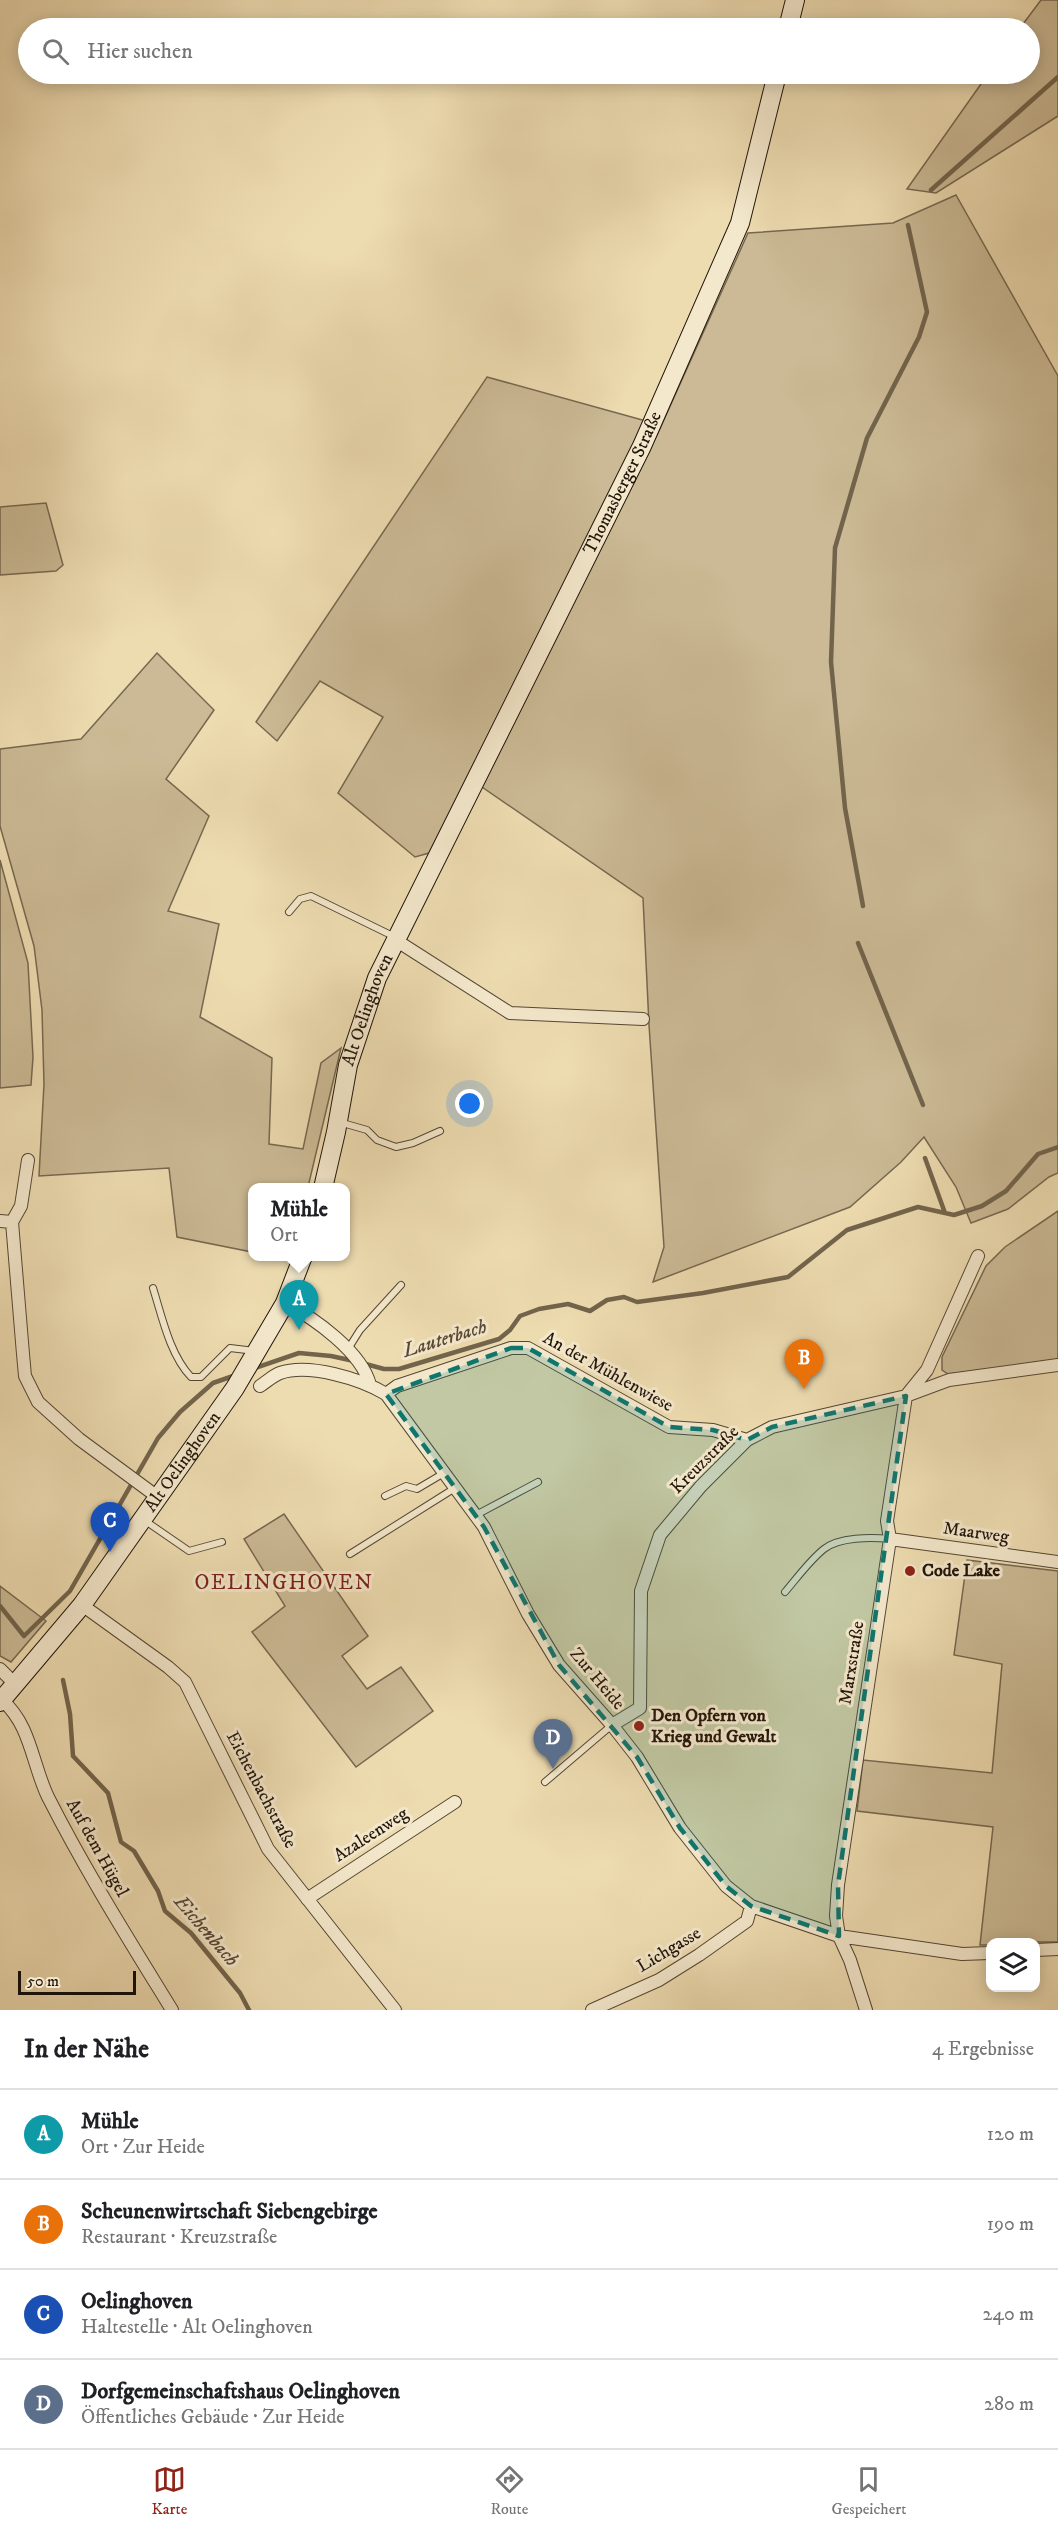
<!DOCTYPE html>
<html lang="de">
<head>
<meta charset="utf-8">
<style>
	body { margin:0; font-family:"IM FELL DW Pica",serif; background:#f6f6f6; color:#202124 }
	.controls { position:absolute; right:18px; bottom:18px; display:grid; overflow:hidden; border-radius:12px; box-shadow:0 3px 15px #0003 }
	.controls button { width:54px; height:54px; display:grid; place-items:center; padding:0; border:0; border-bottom:2px solid #e0e0e0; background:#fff; color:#202124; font:30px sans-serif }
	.scale { position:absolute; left:18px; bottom:15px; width:118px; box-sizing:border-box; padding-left:6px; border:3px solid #21150a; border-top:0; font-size:16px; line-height:21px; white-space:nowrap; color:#21150a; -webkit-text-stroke:4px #f4e8cc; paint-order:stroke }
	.you { position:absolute; left:470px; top:1104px; width:21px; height:21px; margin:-15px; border:4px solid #fff; border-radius:50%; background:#1a73e8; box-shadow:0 0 0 9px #1a73e833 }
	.badge { display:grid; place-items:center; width:39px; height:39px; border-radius:50%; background:#8f2418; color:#fff; font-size:20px; font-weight:700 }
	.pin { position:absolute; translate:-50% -50px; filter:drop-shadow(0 2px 3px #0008) }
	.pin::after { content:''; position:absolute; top:32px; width:21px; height:18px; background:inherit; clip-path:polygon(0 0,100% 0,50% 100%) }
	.popup { position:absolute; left:248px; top:1183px; width:102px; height:78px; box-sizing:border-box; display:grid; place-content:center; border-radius:12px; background:#fff; filter:drop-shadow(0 2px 4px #0005); font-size:20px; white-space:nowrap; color:#757577 }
	.popup b { font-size:22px; color:#202124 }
	.popup::after { content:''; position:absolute; left:50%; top:100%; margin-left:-12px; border:12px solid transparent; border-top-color:#fff }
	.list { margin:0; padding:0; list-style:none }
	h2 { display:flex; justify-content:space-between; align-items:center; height:78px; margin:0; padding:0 24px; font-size:26px }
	h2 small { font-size:20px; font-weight:400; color:#757577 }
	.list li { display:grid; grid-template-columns:39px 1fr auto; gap:18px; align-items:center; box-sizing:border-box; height:90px; padding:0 24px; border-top:2px solid #e0e0e0 }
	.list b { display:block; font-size:22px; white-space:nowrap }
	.list p { margin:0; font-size:20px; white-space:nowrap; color:#757577 }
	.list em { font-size:20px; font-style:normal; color:#757577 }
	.icon { flex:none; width:33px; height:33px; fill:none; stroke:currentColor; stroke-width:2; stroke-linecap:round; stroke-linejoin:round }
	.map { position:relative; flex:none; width:1058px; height:2010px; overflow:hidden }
	.search { position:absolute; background:#fff; box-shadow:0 3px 15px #0003; left:18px; right:18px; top:18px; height:66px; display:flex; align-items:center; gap:15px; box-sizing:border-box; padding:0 21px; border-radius:33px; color:#757577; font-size:22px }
	.sheet { height:438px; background:#fff }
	nav { display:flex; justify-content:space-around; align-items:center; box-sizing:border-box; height:84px; border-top:2px solid #e0e0e0; background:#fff; font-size:16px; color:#757577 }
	nav a { display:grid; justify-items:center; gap:3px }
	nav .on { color:#8f2418 }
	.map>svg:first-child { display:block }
	.green { fill:#cbba95; stroke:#766850; stroke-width:1.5 }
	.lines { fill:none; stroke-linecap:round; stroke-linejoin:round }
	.stream { stroke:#72644c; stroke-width:4.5 }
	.lane-casing { stroke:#544734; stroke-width:8 }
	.street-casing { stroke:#544734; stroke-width:14 }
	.secondary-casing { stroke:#21150a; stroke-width:20 }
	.lane { stroke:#f4e8cc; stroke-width:6 }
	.street { stroke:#f4e8cc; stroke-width:12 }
	.secondary { stroke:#f4e8cc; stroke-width:18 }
	.marked { fill:#0f766e; fill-opacity:0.2; stroke:#0f766e; stroke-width:4.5; stroke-dasharray:12 8; stroke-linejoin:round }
	.poi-dot { fill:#8f2418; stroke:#f4e8cc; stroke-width:2 }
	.labels { text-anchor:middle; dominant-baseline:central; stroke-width:6; stroke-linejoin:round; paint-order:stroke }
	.street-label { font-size:18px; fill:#21150a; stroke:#f4e8cc }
	.poi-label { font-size:18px; font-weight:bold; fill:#21150a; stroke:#f4e8cc; text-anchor:start }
	.water-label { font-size:20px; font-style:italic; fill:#574936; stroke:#f4e8cc }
	.quarter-label { font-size:21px; letter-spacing:1.5px; fill:#7a1f14; stroke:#f4e8cc }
</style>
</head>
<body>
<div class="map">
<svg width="1058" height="2010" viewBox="0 0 1058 2010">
	<rect width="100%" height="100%" fill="#eedcb1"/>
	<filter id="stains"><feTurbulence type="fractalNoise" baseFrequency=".00333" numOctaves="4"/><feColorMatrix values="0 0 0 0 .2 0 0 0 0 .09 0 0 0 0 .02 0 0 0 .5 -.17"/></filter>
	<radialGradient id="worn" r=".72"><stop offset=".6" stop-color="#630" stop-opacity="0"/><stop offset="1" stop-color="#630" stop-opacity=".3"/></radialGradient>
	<path class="green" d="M1041 0H1058V116L936 193 907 189 988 74H1030V28H1020Z
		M956 195 1058 376V1173L1049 1177 1008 1209 971 1223 956 1187 924 1137 901 1162 850 1207 653 1282 664 1247 649 1025 643 898 482 787 658 433 748 233 893 223Z
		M487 377 646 421 429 853 415 857 338 793 383 717 320 681 277 741 256 722Z
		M46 503 63 565 56 571 0 575V507Z
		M157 653 214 710 166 779 209 816 168 911 219 924 200 1017 272 1058 269 1144 303 1149 321 1063 341 1048 308 1187 252 1188V1252L177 1237 169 1168 39 1176 44 1084 42 1010 34 946 0 826V749L81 739Z
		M0 860 28 963 33 1057 31 1085 0 1088Z
		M1058 1211V1361L948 1374 942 1370V1357L986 1266 1005 1247Z
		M284 1514 368 1636 342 1656 367 1689 401 1667 433 1711 356 1767 252 1632 285 1606 244 1539Z
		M967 1560 1058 1571V1942H990V1945H980L993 1827 857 1811 863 1760 992 1773 1002 1664 954 1655Z
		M0 1586 46 1621 11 1662 0 1656Z"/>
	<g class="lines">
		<path class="stream" d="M931 190 1058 77
			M863 906 845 808 831 662 835 548 867 438 919 337 927 312 908 225
			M858 943 923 1105
			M925 1158 945 1213
			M362 1363 384 1369H399L499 1339 510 1330 520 1316 539 1309 568 1304 590 1311 607 1300 624 1297 637 1302 703 1293 788 1277 847 1230 918 1207 954 1215 982 1206 1006 1191 1038 1154 1058 1147
			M252 1369 299 1353 331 1356 354 1361
			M0 1606 24 1636 70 1591 158 1438 180 1412 213 1383 236 1375
			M63 1680 70 1714 73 1756 108 1793 121 1842 134 1851 158 1891 165 1911 191 1933 240 1993 249 2010"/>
		<g class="lane-casing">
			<path id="lane" d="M289 912 300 899 311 896 395 937
				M339 1122 367 1130 377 1140 396 1147 413 1143 440 1131
				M153 1288C162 1317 170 1355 191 1377H201L230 1348 255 1351
				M348 1349 360 1330 401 1285
				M385 1496 406 1486 417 1489 444 1473
				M476 1515 538 1482
				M144 1520 189 1551 222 1542
				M350 1554 455 1488
				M785 1592C797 1578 810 1560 824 1549 839 1537 871 1537 890 1539
				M545 1782 612 1725"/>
		</g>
		<g class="street-casing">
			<path id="street" d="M394 939 510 1013 643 1019
				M0 1221 12 1222 23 1354 25 1376 38 1402 79 1439 159 1498
				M12 1222 21 1206 28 1160
				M285 1303C314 1318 362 1352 370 1385
				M260 1386C266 1382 274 1375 280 1373 309 1363 361 1379 386 1394L484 1527 528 1614 559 1665 612 1725 637 1757 680 1828 726 1886 751 1906 839 1936 962 1954 990 1953
				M386 1394 397 1386 511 1348H528L669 1427 713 1430 747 1440
				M890 1539 1058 1562
				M82 1605 168 1667 185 1682 268 1849 395 2010
				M0 1669 15 1684
				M2 1700C31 1725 32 1764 48 1797 85 1870 129 1940 172 2010
				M612 1725 640 1708 641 1591 660 1535 701 1486 747 1440 772 1427 906 1396 949 1380 1058 1365
				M307 1899 455 1802
				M1036 1950 1058 1949
				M592 2010 659 1980 699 1955 747 1921 751 1906
				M866 2010 850 1960 839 1936 836 1916 838 1885 890 1539 887 1521 906 1396 927 1370 978 1256"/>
		</g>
		<g class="secondary-casing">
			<g id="secondary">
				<path d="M788 28 795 0"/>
				<path id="s1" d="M323 1188 336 1132 348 1065 377 978 642 446 740 223 777 74"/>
				<path id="s2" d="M0 1702 82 1605 235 1388 285 1303 303 1256"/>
			</g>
		</g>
		<use href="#lane" class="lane"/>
		<use href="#street" class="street"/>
		<use href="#secondary" class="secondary"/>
	</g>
	<path class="marked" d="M511 1348H528L669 1427 713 1430 747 1440 772 1427 906 1396 838 1885 839 1936 751 1906 726 1886 680 1828 637 1757 559 1665 484 1527 386 1394Z"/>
	<g class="poi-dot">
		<circle cx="910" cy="1571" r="6"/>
		<circle cx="639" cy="1726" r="6"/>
	</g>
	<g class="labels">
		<g class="street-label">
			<text stroke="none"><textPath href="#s1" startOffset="770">Thomasberger Straße</textPath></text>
			<text stroke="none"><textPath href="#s1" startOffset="184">Alt Oelinghoven</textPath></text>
			<text transform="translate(608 1372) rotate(29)">An der Mühlenwiese</text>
			<text transform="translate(705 1460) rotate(-45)">Kreuzstraße</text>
			<text stroke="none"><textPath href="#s2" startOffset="302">Alt Oelinghoven</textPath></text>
			<text transform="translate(976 1533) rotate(8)">Maarweg</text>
			<text transform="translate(852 1663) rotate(-81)">Marxstraße</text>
			<text transform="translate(597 1679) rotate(50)">Zur Heide</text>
			<text transform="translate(261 1790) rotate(62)">Eichenbachstraße</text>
			<text transform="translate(371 1835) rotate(-33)">Azaleenweg</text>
			<text transform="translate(97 1848) rotate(61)">Auf dem Hügel</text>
			<text transform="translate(669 1950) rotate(-31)">Lichgasse</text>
		</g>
		<g class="poi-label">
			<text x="922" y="1571">Code Lake</text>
			<text x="651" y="1716">Den Opfern von<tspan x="651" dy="21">Krieg und Gewalt</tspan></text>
		</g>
		<g class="water-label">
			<text transform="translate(445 1339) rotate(-17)">Lauterbach</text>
			<text transform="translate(206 1931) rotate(49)">Eichenbach</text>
		</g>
		<g class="quarter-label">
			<text x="284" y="1583">OELINGHOVEN</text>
		</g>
	</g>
	<rect width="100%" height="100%" filter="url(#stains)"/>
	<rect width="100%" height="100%" fill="url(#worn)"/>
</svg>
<div class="controls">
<button><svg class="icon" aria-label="layers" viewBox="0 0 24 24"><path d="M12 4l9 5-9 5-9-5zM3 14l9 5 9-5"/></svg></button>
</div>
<div class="scale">50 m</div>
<div class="you"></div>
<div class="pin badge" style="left:299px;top:1330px;background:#0f9aa8">A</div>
<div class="popup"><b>Mühle</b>Ort</div>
<div class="pin badge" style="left:804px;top:1389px;background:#e8710a">B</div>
<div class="pin badge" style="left:110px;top:1552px;background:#1a4fb4">C</div>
<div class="pin badge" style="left:553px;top:1769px;background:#5c6f8a">D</div>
<div class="search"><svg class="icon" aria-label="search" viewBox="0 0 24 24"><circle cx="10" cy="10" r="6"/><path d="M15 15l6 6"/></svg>Hier suchen</div>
</div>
<section class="sheet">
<h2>In der Nähe<small>4 Ergebnisse</small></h2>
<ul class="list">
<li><span class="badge" style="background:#0f9aa8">A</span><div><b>Mühle</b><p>Ort · Zur Heide</p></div><em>120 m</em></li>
<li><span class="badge" style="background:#e8710a">B</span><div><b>Scheunenwirtschaft Siebengebirge</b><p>Restaurant · Kreuzstraße</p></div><em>190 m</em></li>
<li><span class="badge" style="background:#1a4fb4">C</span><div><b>Oelinghoven</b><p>Haltestelle · Alt Oelinghoven</p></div><em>240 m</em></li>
<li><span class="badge" style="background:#5c6f8a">D</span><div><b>Dorfgemeinschaftshaus Oelinghoven</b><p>Öffentliches Gebäude · Zur Heide</p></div><em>280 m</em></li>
</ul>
</section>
<nav>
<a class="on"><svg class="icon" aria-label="map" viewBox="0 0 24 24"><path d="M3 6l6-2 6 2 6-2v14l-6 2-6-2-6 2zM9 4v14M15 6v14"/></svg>Karte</a>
<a><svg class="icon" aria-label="directions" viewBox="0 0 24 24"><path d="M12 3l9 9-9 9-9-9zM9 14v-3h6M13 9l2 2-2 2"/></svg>Route</a>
<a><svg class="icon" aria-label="saved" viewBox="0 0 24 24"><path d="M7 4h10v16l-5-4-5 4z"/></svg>Gespeichert</a>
</nav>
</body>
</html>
